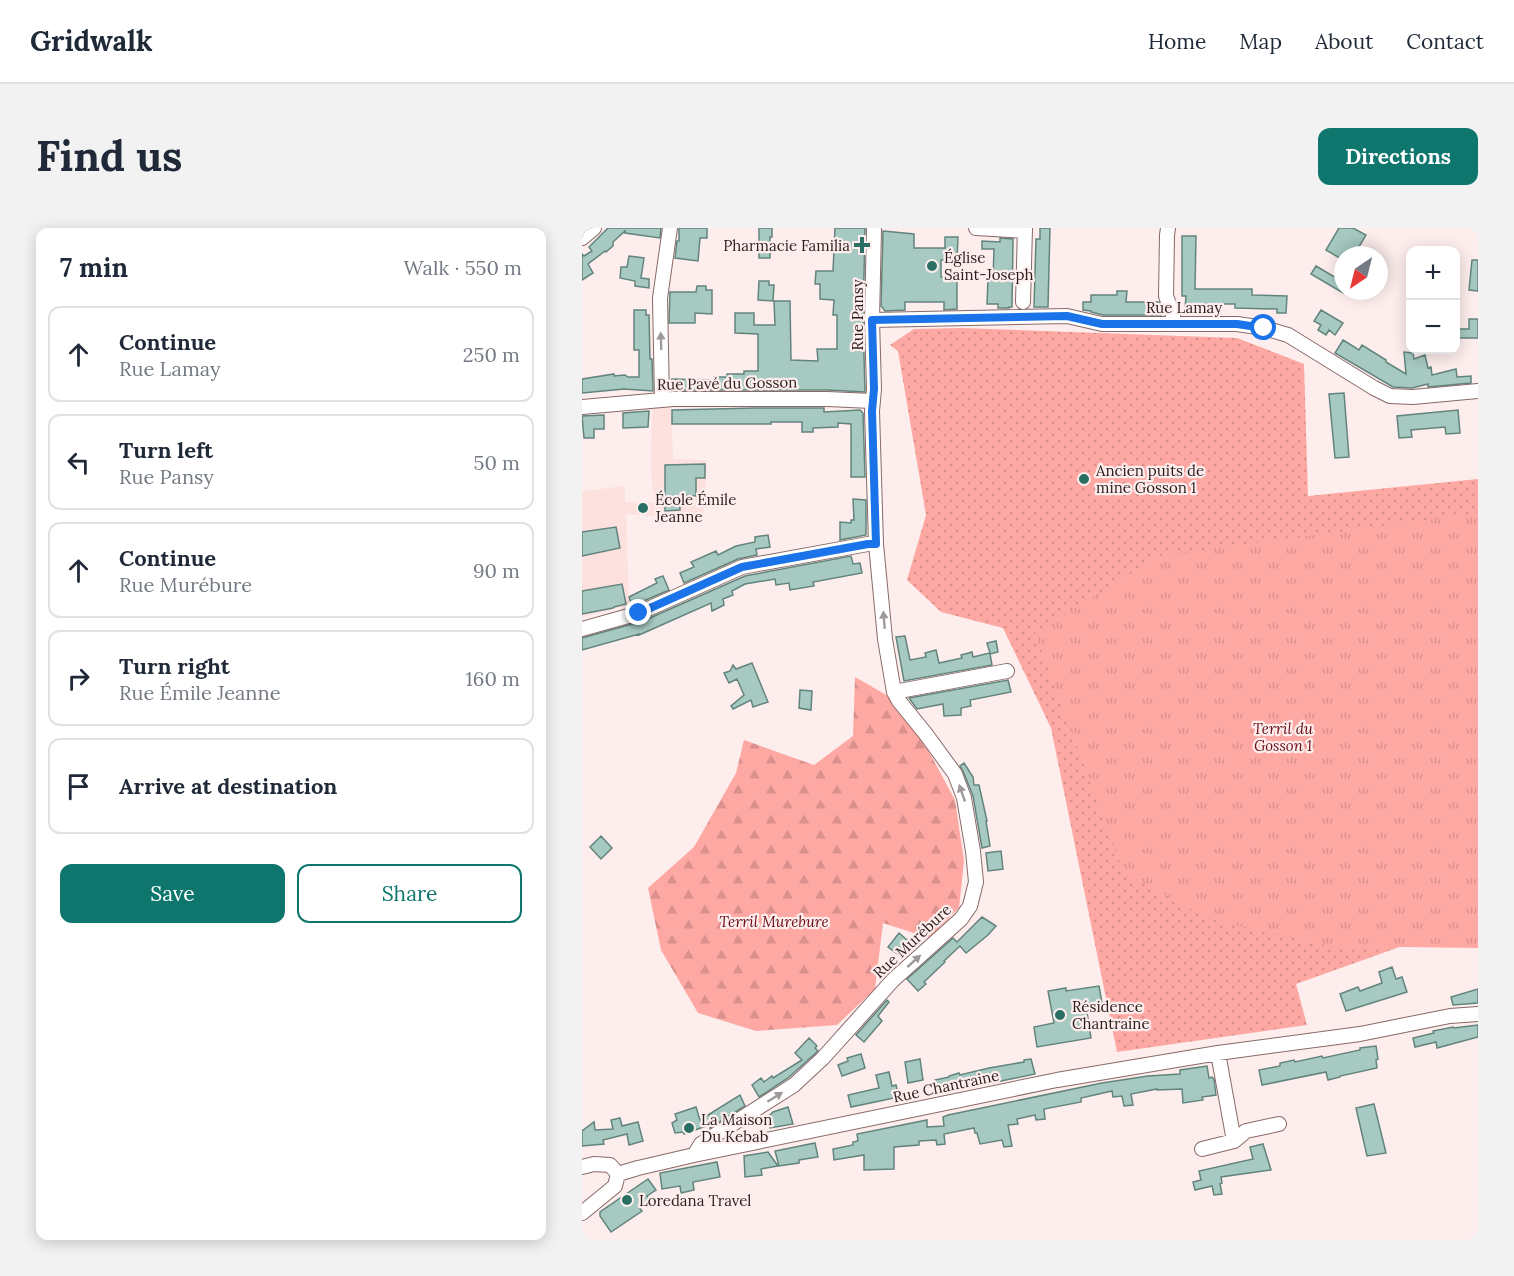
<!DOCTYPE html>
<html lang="en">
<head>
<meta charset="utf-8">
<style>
	body { margin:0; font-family:Lora,serif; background:#f2f2f3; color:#1f2937 }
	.controls { position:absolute; right:18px; top:18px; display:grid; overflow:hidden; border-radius:12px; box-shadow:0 3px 15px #0003 }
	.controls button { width:54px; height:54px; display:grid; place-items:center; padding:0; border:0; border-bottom:2px solid #e0e1e3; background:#fff; color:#1f2937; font:30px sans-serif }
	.compass { position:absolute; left:752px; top:18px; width:54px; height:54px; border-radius:50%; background:#fff; box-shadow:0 3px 15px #0003; rotate:215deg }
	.stop { position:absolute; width:18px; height:18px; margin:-14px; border:4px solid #1a73e8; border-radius:50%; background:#fff }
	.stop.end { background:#1a73e8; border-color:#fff; box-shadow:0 2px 6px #0008 }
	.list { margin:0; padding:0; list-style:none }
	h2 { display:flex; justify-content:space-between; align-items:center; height:78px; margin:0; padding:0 24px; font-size:26px }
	h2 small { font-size:20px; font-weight:400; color:#747a83 }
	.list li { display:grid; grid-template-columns:39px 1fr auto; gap:18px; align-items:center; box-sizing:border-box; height:96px; margin:0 12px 12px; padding:0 12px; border:2px solid #e0e1e3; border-radius:12px }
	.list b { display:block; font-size:22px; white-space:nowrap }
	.list p { margin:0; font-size:20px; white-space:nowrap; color:#747a83 }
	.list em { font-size:20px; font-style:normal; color:#747a83 }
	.actions { display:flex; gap:12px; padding:18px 24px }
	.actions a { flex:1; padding:14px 0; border:2px solid #0f766e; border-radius:12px; text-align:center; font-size:21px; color:#0f766e }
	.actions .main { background:#0f766e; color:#fff }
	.icon { flex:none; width:33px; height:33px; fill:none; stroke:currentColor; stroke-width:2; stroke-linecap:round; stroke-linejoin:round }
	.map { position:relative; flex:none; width:896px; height:1012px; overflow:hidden; border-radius:12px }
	header { display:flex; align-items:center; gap:36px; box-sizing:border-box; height:84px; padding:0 30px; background:#fff; border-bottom:2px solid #e0e1e3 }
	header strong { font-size:28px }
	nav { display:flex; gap:33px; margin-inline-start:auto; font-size:21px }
	.intro { display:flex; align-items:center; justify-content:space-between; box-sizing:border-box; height:144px; padding:0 36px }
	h1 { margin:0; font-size:42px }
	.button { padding:15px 27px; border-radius:12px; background:#0f766e; color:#fff; font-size:21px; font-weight:700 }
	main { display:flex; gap:36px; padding:0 36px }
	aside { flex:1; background:#fff; border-radius:12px; box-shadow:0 3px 15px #0003 }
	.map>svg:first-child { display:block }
	.built { fill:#fce1df }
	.grass { fill:url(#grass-dots) }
	.forest { fill:url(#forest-firs) }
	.park { fill:url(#park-tufts) }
	.building { fill:#a6c9c1; stroke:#63847d; stroke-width:1.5 }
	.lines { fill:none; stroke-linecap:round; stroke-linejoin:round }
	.minor-casing { stroke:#886967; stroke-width:16 }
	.minor { stroke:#fff; stroke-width:14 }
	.oneway { fill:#9f9a99 }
	.route { stroke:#1a73e8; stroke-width:8 }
	.poi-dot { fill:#2a6f63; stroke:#fdeeed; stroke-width:2 }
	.labels { text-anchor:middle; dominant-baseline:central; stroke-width:4.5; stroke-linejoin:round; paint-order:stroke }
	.poi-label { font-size:15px; fill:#2a1e1d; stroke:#fdeeed; text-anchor:start }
	.street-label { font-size:15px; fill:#2a1e1d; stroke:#fdeeed }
	.park-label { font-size:15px; font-style:italic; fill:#6a0a15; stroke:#fdeeed }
</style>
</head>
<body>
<header>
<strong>Gridwalk</strong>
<nav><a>Home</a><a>Map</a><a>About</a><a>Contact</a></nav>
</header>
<div class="intro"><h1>Find us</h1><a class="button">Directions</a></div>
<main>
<aside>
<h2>7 min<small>Walk · 550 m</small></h2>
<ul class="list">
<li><svg class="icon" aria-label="ahead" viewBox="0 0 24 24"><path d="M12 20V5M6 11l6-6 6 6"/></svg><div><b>Continue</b><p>Rue Lamay</p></div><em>250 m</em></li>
<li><svg class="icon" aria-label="left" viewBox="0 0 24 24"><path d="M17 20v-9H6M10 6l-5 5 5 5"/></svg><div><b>Turn left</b><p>Rue Pansy</p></div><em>50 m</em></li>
<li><svg class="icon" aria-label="ahead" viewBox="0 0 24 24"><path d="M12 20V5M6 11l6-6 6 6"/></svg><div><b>Continue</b><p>Rue Murébure</p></div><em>90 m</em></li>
<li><svg class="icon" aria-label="right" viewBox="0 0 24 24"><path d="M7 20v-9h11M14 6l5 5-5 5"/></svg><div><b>Turn right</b><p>Rue Émile Jeanne</p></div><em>160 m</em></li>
<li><svg class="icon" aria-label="arrive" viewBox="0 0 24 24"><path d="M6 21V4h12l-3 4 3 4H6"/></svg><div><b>Arrive at destination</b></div></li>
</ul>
<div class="actions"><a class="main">Save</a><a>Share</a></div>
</aside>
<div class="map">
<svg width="896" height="1012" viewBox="0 0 896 1012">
	<defs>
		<pattern id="grass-dots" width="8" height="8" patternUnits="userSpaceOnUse" patternTransform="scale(1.5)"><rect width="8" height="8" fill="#fea8a3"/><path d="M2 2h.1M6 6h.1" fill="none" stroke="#da908c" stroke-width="1.8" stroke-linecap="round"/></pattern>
		<pattern id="forest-firs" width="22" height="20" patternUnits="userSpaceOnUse" patternTransform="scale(1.5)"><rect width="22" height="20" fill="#fea8a3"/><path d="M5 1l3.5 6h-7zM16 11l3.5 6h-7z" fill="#da908c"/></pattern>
		<pattern id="park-tufts" width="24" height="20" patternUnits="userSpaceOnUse" patternTransform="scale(1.5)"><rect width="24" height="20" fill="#fea8a3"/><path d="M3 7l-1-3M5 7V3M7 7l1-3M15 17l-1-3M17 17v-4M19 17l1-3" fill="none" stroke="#da908c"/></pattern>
	</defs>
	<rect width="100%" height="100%" fill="#fdeeed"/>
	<path class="built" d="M70 179H89L91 231 125 232 122 285 77 289 44 286 47 377 0 389V263L43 258V274L72 275 69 243Z"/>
	<path class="grass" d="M380 100 655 110 722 136 726 268 896 251V713L840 711 714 756 725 797 535 824 469 500 421 400 359 384 325 352 344 287 316 123 308 117 332 101Z"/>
	<path class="forest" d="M273 449 308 469 338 507 373 572 382 633 377 680 347 710 301 695 293 761 255 797 174 803 116 785 79 722 66 660 112 619 154 545 162 512 232 537 271 508Z"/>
	<path class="park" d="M896 285V720L747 718 627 691 542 645 453 405 578 328Z"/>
	<path class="building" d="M26 0H79L78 10 43 5V3L31 14V18L24 24 23 23 6 36 11 45 0 52V26L2 28 10 23 7 19Z
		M97 0H125V10H118L116 33 93 30 95 13H97Z
		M177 0H190V9H188V30H177Z
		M253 0H283L281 92 283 164 245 162H89L90 151 132 152V149H145V146H162V143H176V106L153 105V85H172V97H193L192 73H208L209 132 236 133 235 121H255V87H251L252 72 238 71V56H233L234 43H251Z
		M458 0H468L466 79H452L454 11H458Z
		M757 0H771L784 7 772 27H761V32L744 22Z
		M301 3 332 6V20H363V9H376L375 32H359V49H375V81L362 82V74H323V82L303 83 299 78Z
		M600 8H614L613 61H670V67L705 68 704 85H695V81L653 80V76H637V77H632V80L613 79V82L603 81 604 68H600Z
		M418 10 431 11 430 79H427V80H416V76H405L406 51 411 50 412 21H400V13L418 14Z
		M47 28 62 30 59 50 67 51V60L53 58V53L38 50 39 39H45Z
		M890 32H896V63L887 62Z
		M734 38 761 54V65L729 46Z
		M177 53H187V57H192L191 73 176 72Z
		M115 58H124V62H130V86L113 85V95H87L88 64H114Z
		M535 63H545L544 74H577L579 80V87H521L509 84V83L501 82V74H509V67H535Z
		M52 82H64V87H67L68 131H70L71 163 42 161 0 165V151L32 146V148L43 147 46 149H57V122H52Z
		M739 82 761 95 753 107 747 102 744 107 736 102 739 97 732 93Z
		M887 91H896V110H873V101H887Z
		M761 112 777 122 780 117 804 132V134L824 146 822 124 831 125 832 131 843 127 846 140 849 139 850 147 874 141 875 149 889 148V155L846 159V156L830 160 811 159 753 125Z
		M762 165 767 229 753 230 747 166Z
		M173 180H242V184L278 182 281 185 283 249H269V196L256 195V199L231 200V204H220V194H189V196H90V182Z
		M876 182 878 205 864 206 863 199 829 202 830 209 817 210 815 188Z
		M67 183 66 199 41 200V185Z
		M22 187V201H12V210H2L0 188Z
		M123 236V250H114V268L98 267V282L83 283V237Z
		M271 271 284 272V307L258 312V294L269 295V292H272Z
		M34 299 38 320 0 328V304Z
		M186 307 188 319 174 321 175 327 156 331 102 355 98 345 112 339 109 334 134 323 136 327 154 318 173 314V309Z
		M269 328 271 336 278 335 280 345 231 354 232 358 208 362 207 355 194 357 193 351 163 356 150 363 151 367 141 371 142 377 130 383 129 375 57 407V406L0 422V410L61 393 163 348Z
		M81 348 87 362 50 378 47 369 75 355 73 351Z
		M40 356 44 376 32 379 31 380 0 386V363Z
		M323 408 328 432 344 429 343 425 354 422 357 435 380 430 379 427 390 424 391 429 408 425 405 415 414 413 416 424 408 426 410 437 322 453 314 409Z
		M170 435 186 474 171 479 169 472 151 481 149 478 162 467 155 451 147 455 142 445 148 443 151 437 154 441Z
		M426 452 429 464 388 472 389 478 379 480V487L362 488 361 476 335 481 327 470Z
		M218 462 230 463 229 482 217 480Z
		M382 535 391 549 392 557H397L405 593H404L408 618 400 620 391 568 381 543 378 538Z
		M19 608 30 620 19 631 8 619Z
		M419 623 421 641 406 643 404 625Z
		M400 689 414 698 406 707 384 725 378 718 362 733 363 734 342 754 344 756 336 763 325 751 371 710 375 714Z
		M317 705 331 717 320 729 306 719Z
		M810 739 814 751 820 749 825 764 764 783 758 766 776 759 778 763 800 755 797 744Z
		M517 758 520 775 504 778 509 810 455 819 452 799 472 795 466 763 484 760V763Z
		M896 761V775L871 777 869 769Z
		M305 772 307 774 296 788 300 793 282 814 274 807Z
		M896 797V809L855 820 854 814 833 819 831 810 852 805 851 803 871 799 872 800Z
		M227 810 235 818 233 820 236 823 206 850 177 869 170 857 179 850 182 854 190 848 191 850 220 832 213 825Z
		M794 818 796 831 794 832 795 840 758 848V849L746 852 744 844 680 857 677 842 698 838V835L712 832 713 834 740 828 741 830 778 822V820Z
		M279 826 283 840 260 848 256 837 266 833 265 830Z
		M338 831 341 852 326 855 323 834Z
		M449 831 453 846 356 866 353 852 367 849V848L377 845 378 847 407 840 442 834V832Z
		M625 838 627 850 630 849 632 851 634 867 620 869 621 872 601 875 600 861 575 862V861L549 866 551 877 542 878 540 868 531 869 530 863 499 870V874L462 881 463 891 454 892 453 887 435 891 436 896 426 897 430 918 422 919 420 912 398 916 395 905H393L392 900 362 906 363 916 355 917 354 912 337 913V917L312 919V941L282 942V927L252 932 251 921 271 917V914L276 913 275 906 345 892V899L362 898 361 889 366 887 520 855 566 848 598 846V842Z
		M307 844 310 858 314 857 317 869 269 879 266 867 297 860 294 847Z
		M158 867 163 878 128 900 127 897 102 906 101 904 93 905 90 895 95 892 93 886 114 879 118 892Z
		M792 876 804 925 785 928 774 880Z
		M206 879 211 896 188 900 186 889 191 884Z
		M38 890 40 898 56 894 61 913 47 917 45 906 21 912 22 916 0 918V903L12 894 13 902 31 901 29 892Z
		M233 915 236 929 217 932V935L197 938 193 923Z
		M681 916 689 942 639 949 640 955 638 956 640 966 632 967 630 958 613 962 611 954 619 952 617 943 671 931 668 919Z
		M186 924 196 938 179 941 180 947 163 949 162 928Z
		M135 934 138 949 111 954 112 962 99 965 98 958 80 961 78 945Z
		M66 951 74 962 65 968 68 972 57 979 60 983 29 1004 18 988V984Z"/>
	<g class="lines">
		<g class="minor-casing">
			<path id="minor" d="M394 0 443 3
				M586 0 585 7 584 68 591 87V96
				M0 10 12 0
				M441 74 443 0
				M290 92 485 88 520 96H655L682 100 706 107 792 160 808 168 831 169 896 163
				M80 172 78 70 88 0
				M0 179 91 171H245L290 173
				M0 401 57 385 160 339 286 316H294
				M312 464 425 443
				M652 913 664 903 697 896
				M620 921 652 913 636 825
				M112 927 119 916 212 857 241 830 311 752 379 691 388 678 394 654 391 623 382 570 373 546 343 505 317 473 312 464 303 411 294 316 290 183 292 161 290 92 292 0
				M0 939 12 936 28 937 36 946
				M36 946 56 940 112 927 475 852 636 825 778 806 868 788 896 786
				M0 985 33 958 36 946"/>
		</g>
		<use href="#minor" class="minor"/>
	</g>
	<defs><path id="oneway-solid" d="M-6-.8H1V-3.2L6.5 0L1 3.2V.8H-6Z" transform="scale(1.5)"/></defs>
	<g class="oneway">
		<use href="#oneway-solid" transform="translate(79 113) rotate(-92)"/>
		<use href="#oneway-solid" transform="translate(302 392) rotate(-95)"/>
		<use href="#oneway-solid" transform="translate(380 565) rotate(-109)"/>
		<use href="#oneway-solid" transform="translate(332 733) rotate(-42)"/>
		<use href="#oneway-solid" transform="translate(193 869) rotate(-32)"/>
	</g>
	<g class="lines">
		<path class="route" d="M57 385 160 339 286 316H294L290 183 292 161 290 92 485 88 520 96H655L682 100"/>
	</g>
	<g class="poi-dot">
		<path d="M277 8h6v6h6v6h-6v6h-6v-6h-6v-6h6z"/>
		<circle cx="350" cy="38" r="6"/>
		<circle cx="502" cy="251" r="6"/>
		<circle cx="61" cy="280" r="6"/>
		<circle cx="478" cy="787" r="6"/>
		<circle cx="107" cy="900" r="6"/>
		<circle cx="45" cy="972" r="6"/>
	</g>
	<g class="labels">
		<g class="poi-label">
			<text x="268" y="17" text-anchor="end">Pharmacie Familia</text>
			<text x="362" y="29">Église<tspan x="362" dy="17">Saint-Joseph</tspan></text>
			<text x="514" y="242">Ancien puits de<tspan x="514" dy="17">mine Gosson 1</tspan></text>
			<text x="73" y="271">École Émile<tspan x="73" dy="17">Jeanne</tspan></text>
			<text x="490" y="778">Résidence<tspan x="490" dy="17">Chantraine</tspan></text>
			<text x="119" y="891">La Maison<tspan x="119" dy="17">Du Kebab</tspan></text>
			<text x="57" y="972">Loredana Travel</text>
		</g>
		<g class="street-label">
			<text x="602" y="79">Rue Lamay</text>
			<text transform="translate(275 87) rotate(-90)">Rue Pansy</text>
			<text transform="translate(145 155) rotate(-1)">Rue Pavé du Gosson</text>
			<text transform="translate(330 713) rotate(-43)">Rue Murébure</text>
			<text transform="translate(364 858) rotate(-12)">Rue Chantraine</text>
		</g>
		<g class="park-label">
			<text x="701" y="500">Terril du<tspan x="701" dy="17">Gosson 1</tspan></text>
			<text x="192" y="693">Terril Murebure</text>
		</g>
	</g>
</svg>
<div class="controls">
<button>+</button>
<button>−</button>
</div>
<svg class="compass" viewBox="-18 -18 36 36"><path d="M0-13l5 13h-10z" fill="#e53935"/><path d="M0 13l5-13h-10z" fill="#747a83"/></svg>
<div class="stop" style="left:682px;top:100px"></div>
<div class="stop end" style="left:57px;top:385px"></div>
</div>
</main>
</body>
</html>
